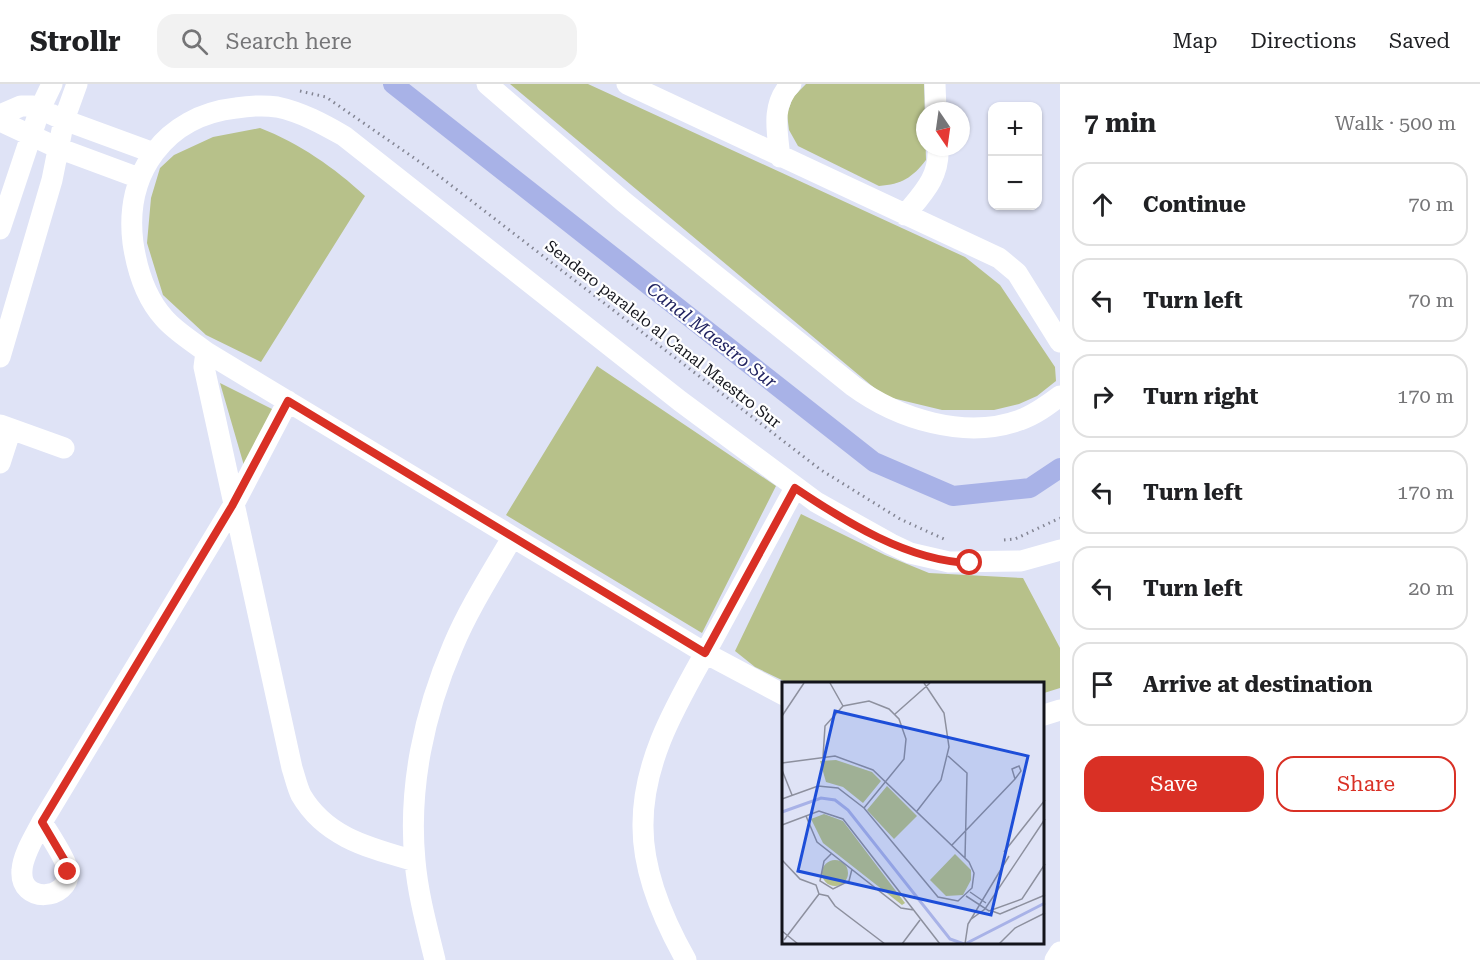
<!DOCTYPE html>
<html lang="en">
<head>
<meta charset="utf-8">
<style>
	body { margin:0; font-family:"Roboto Serif",serif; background:#f2f2f2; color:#202124 }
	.controls { position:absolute; right:18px; top:18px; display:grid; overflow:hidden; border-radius:12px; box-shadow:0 2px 4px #0004 }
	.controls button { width:54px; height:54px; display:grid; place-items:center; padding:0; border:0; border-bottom:2px solid #e0e0e0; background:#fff; color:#202124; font:30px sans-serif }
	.compass { position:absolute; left:916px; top:18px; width:54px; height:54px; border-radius:50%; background:#fff; box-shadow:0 2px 4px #0004; rotate:167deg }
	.stop { position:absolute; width:18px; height:18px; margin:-14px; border:4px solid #d93025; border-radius:50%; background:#fff }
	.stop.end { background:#d93025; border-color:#fff; box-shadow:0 2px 6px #0008 }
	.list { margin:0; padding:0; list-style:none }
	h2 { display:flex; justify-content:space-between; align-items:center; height:78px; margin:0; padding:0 24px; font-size:26px }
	h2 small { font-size:20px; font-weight:400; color:#757577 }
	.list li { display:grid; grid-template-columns:39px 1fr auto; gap:18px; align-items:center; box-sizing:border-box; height:84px; margin:0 12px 12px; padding:0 12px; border:2px solid #e0e0e0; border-radius:18px }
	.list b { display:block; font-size:22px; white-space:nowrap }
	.list em { font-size:20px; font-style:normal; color:#757577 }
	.actions { display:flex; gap:12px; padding:18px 24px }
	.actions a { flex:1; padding:14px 0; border:2px solid #d93025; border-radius:18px; text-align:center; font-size:21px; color:#d93025 }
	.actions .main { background:#d93025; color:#fff }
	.icon { flex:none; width:33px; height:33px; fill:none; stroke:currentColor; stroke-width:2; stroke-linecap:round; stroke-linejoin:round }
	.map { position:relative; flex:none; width:1060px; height:876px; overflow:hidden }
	header { display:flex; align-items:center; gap:36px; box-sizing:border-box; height:84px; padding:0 30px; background:#fff; border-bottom:2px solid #e0e0e0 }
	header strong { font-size:28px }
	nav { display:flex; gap:33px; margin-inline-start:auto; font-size:21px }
	.search { width:420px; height:54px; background:#f2f2f2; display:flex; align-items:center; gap:15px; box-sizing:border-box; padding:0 21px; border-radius:18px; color:#757577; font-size:22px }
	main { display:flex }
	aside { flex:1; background:#fff }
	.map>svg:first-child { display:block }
	.green { fill:#b7c18a }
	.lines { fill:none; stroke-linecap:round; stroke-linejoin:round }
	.canal { stroke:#a8b2e7; stroke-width:20 }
	.path { stroke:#838593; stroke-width:3; stroke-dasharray:1.5 4.5; stroke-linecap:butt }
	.street { stroke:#fff; stroke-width:21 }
	.route { stroke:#d93025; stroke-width:8 }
	.labels { text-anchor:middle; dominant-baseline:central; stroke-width:4.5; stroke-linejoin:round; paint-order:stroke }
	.street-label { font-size:16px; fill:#13141b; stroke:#fff }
	.water-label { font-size:18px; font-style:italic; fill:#222461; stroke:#fff }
	.inset-river { fill:none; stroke:#a8b2e7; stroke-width:3 }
	.inset-road { fill:none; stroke:#8d909e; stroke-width:1.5 }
	.view { fill:#1d4ed8; fill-opacity:0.15; stroke:#1d4ed8; stroke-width:3 }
	.inset-edge { fill:none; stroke:#13141b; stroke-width:3 }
</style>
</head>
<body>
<header>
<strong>Strollr</strong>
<div class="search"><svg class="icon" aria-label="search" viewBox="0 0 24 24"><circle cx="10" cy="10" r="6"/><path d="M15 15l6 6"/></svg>Search here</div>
<nav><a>Map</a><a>Directions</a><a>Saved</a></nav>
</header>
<main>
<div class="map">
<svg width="1060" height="876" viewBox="0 0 1060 876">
	<rect width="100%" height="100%" fill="#dfe3f6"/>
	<path class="green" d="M510 0H588L965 173 1000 201 1055 283 1056 297 1037 312 1019 320 994 326H942L884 312Z
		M806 0H924L926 76C912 94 902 100 879 102L798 62 789 46 787 30 793 13Z
		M260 44C299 59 335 84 365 112L261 278 206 251 163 211 147 159 151 114 160 84 174 71 213 53Z
		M597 282 776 402 702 549 506 431Z
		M220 299 276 327 245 385Z
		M801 430 885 471 929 489 1023 494 1060 564V604L1044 609V600H790L755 583 735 567Z"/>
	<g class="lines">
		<path class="canal" d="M393 0 874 378 953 412 1030 404 1060 384"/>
		<path class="path" d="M300 7 326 13 430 85 821 386 900 435 944 455
			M1004 456 1015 455 1060 434"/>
		<path class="street" d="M487 0 624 118 853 302C898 335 965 356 1020 336 1035 331 1048 321 1060 312
			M627 0 999 174 1017 189 1060 258
			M935 0 936 27
			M0 31 21 22H33L64 36 154 69
			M0 37 58 64 139 94
			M780 73C777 47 771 20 791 0
			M905 131C923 109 940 93 938 63
			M0 145 40 25 52 0
			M206 268 204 283 292 684C295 693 297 703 301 711 326 754 370 764 415 777
			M0 273 52 96 64 36 77 0
			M0 341 64 364
			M0 379 11 345
			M784 611 705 569 206 268C192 257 175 247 164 234 145 213 137 186 133 159 124 89 165 32 236 24 249 22 264 21 277 23 301 28 323 40 344 52L680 317 816 418 891 460 910 469 949 478 1021 477 1060 466
			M1044 631 1060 626
			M42 738C48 749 68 778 68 788 70 816 19 821 22 786 23 770 35 752 42 738L233 422 288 317
			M435 876C427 843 418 811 415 777 408 704 424 629 453 562 468 526 492 488 512 454
			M686 876C664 837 643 789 643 743 642 672 682 612 714 553 741 503 768 454 795 404
			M1055 876 1060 868"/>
	</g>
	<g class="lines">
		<path class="route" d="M68 788 65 777 42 738 232 422 288 317 705 569 795 404C846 438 908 477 970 479"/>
	</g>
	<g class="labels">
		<g class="street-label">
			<text transform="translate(663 250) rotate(38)">Sendero paralelo al Canal Maestro Sur</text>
		</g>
		<g class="water-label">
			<text transform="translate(712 251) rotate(38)">Canal Maestro Sur</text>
		</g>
	</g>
	<g transform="translate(782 598)">
		<rect width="262" height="262" fill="#dfe3f6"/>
		<path d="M54 78 90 90 99 99 81 121 61 105 44 100 38 79ZM105 104 135 134 112 157 85 128ZM42 132 61 139 123 221 120 223 41 161 29 137ZM173 172 189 188V198L181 213 164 214 148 198ZM40 191a13 13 0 1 1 26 0a13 13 0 1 1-26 0Z" fill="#b7c18a"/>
		<path class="inset-river" d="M0 130 39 116 53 118 66 128 168 257 182 262M183 262 263 221"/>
		<path class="inset-road" d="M48 1 61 24M113 32 148 1M0 34 22 1M166 74 185 91 183 176M41 75 43 44 61 24 87 19 107 27 117 37 124 57 122 77 82 126M0 81 53 74 91 88 187 180 192 191 190 206 176 219 156 215 82 126 56 106 36 104 0 117M0 88 10 113M135 129 159 98 167 65 162 31 142 1M24 134 35 160 119 226 132 228M0 143 37 129 61 137 158 262M170 163 233 97 239 89 237 84 230 87 233 97M222 170 263 118M50 171 42 179 38 199 51 207 67 199 70 187M0 178 18 197 34 203 37 212M188 210 204 221M37 212 46 214 53 224 103 262M184 214 207 229 240 217 263 182M210 229 218 232 263 213M188 238 203 227 263 137M0 249 16 262M2 258 37 212M120 262 138 238M183 262 186 242 227 174M217 262 233 246 263 231"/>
		<path class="view" d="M53 29 246 74 209 233 16 189Z"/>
		<rect width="262" height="262" class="inset-edge"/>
	</g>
</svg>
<div class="controls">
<button>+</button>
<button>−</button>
</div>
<svg class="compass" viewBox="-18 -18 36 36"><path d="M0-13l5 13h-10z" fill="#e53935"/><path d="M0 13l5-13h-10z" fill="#757577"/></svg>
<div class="stop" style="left:970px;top:479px"></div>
<div class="stop end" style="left:68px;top:788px"></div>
</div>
<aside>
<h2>7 min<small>Walk · 500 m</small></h2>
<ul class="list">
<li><svg class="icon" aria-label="ahead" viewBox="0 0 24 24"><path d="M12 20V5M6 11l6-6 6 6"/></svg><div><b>Continue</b></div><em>70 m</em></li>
<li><svg class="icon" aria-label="left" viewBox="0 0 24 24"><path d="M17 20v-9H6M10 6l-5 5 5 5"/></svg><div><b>Turn left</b></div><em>70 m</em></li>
<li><svg class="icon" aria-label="right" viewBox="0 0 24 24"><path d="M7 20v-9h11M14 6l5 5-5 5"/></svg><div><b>Turn right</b></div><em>170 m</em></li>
<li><svg class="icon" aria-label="left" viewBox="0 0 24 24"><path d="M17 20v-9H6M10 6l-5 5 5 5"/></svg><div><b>Turn left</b></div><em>170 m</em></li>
<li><svg class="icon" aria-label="left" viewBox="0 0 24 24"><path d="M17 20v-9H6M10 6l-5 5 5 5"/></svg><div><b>Turn left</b></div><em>20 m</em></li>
<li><svg class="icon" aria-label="arrive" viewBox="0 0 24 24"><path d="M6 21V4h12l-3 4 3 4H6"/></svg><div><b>Arrive at destination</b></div></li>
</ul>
<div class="actions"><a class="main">Save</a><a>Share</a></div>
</aside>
</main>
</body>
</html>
